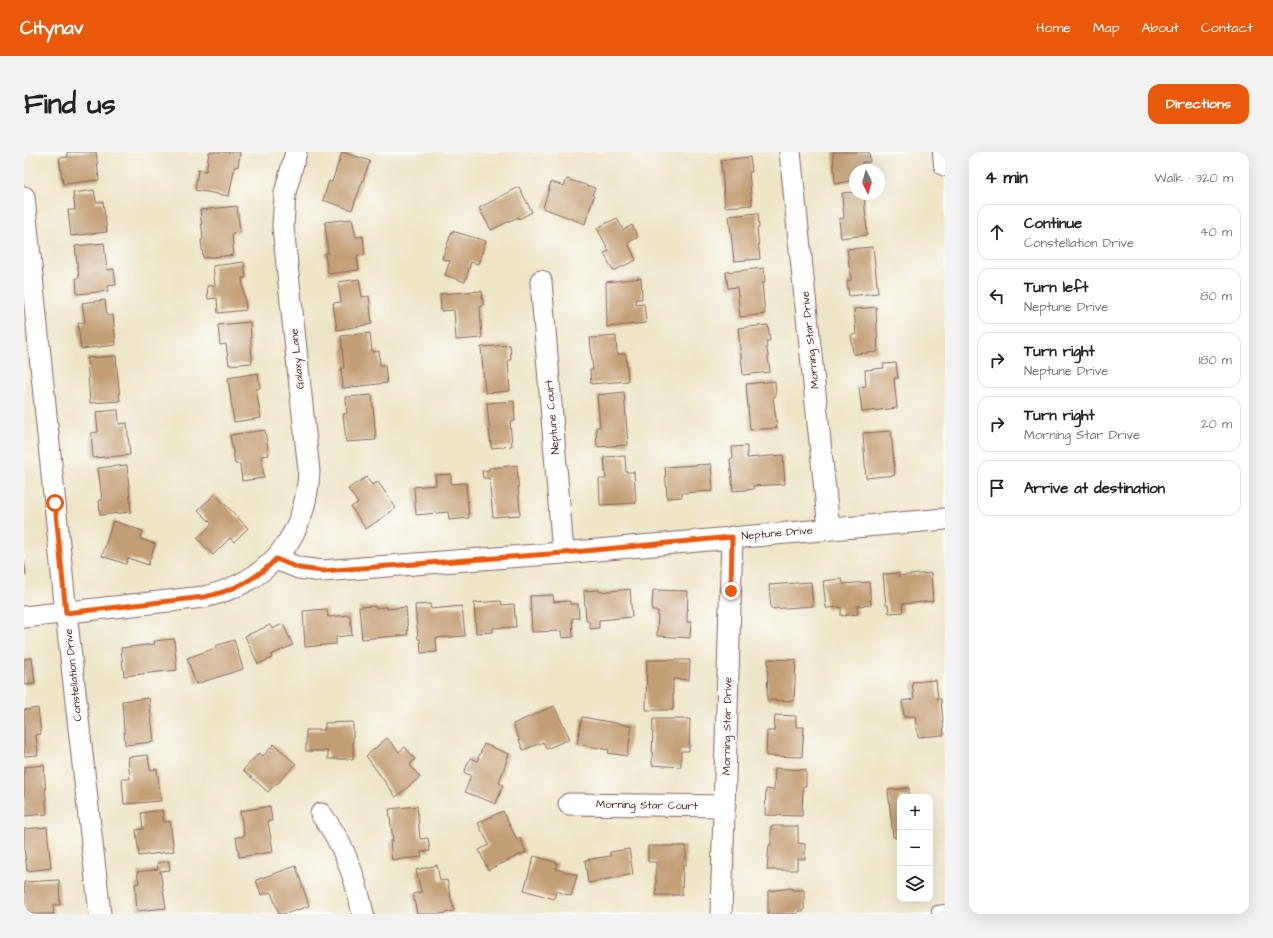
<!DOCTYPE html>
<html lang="en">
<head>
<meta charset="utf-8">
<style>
	body { margin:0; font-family:"Architects Daughter",sans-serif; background:#f2f2f2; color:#222 }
	.controls { position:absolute; right:12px; bottom:12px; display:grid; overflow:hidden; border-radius:8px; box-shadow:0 4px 16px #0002 }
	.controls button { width:36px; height:36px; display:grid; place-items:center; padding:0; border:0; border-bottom:1px solid #e0e0e0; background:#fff; color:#222; font:20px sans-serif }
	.compass { position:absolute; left:825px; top:12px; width:36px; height:36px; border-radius:50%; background:#fff; box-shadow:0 4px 16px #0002; rotate:175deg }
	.stop { position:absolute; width:12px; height:12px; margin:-9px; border:3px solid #ea580c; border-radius:50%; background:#fff }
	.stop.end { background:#ea580c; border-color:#fff; box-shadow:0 1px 4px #0008 }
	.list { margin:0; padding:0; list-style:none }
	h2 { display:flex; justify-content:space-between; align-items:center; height:52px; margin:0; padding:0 16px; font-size:17px }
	h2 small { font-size:13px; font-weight:400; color:#767676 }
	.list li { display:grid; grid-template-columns:26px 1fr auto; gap:12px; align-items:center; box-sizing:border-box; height:56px; margin:0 8px 8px; padding:0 8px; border:1px solid #e0e0e0; border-radius:12px }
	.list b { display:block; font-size:15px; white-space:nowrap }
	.list p { margin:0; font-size:13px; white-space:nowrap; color:#767676 }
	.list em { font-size:13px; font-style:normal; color:#767676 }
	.icon { flex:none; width:22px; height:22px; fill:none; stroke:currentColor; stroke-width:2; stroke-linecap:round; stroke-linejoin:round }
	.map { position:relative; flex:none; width:921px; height:762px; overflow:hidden; border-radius:12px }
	header { display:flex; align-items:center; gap:24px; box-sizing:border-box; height:56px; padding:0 20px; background:#ea580c; color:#fff }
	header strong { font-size:19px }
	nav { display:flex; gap:22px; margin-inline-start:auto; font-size:14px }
	.intro { display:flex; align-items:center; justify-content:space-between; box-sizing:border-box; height:96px; padding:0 24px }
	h1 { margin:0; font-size:28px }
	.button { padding:10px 18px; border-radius:12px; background:#ea580c; color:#fff; font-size:14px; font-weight:700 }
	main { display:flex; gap:24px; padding:0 24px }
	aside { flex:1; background:#fff; border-radius:12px; box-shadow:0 4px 16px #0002 }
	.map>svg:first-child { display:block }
	.building { fill:#c29e74 }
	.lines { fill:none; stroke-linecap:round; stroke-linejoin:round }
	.lane-casing { stroke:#836462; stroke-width:12 }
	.street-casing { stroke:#836462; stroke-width:23 }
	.primary-casing { stroke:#836462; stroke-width:24 }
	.lane { stroke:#fff; stroke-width:10 }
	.street { stroke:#fff; stroke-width:21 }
	.primary { stroke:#fff; stroke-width:22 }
	.route { stroke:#ea580c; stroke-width:5 }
	.labels { text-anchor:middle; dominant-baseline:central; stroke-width:3.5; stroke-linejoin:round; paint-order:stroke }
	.street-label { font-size:11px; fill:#4a1f2b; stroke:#fdfcf7 }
</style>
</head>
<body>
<header>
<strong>Citynav</strong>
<nav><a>Home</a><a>Map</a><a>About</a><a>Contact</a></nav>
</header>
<div class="intro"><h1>Find us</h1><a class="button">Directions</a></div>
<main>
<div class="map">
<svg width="921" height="762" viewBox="0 0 921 762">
	<rect width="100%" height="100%" fill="#fdfcf7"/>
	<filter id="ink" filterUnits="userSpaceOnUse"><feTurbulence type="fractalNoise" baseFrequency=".025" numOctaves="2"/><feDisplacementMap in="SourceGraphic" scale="8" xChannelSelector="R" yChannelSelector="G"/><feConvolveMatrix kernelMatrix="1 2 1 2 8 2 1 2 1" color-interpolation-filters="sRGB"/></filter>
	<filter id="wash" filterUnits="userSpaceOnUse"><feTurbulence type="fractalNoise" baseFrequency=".012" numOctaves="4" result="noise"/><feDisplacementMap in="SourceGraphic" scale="16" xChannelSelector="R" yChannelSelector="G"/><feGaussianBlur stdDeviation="0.9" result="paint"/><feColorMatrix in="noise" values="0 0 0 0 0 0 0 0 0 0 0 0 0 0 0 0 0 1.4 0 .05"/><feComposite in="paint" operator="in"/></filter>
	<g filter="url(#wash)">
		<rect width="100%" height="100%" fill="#eee5c7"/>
		<g id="blocks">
			<path class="building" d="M43 0H72L75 28 39 32 35 6 44 5Z
				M185 0H216L214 15 211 14 205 44 171 38 174 18 182 19Z
				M318 0 346 9 328 58 299 48 305 29 308 30Z
				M809 0H845L846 10H838V18H831V28L811 32Z
				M726 5 728 20H725L728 53 701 55 697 8Z
				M543 27 571 36 568 43 570 44 561 72 519 56 527 30 540 34Z
				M495 35 508 60 495 67 494 65 467 78 455 56Z
				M70 38 72 50H79L83 80 47 84 44 58H51L49 41Z
				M831 40V42H840L843 83 817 86 815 67 820 66 818 41Z
				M213 54 216 80 208 81 210 103 179 106 177 88H179L176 58Z
				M734 61 735 76H733L736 107 710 109 705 64Z
				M593 66 599 78 608 73 614 85 604 91 612 108 589 119 580 101 585 99 573 76Z
				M328 67 332 85 339 84 341 103 333 104 335 118 304 122 301 101H304L301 70Z
				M428 79 462 89 454 112 447 110 441 130 421 123 426 109 418 107Z
				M80 91 83 118 90 117 92 133 84 134V139L53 142 52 126H55L51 94Z
				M849 95 854 141 825 144 823 129 827 128 823 97Z
				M220 110 222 126H218L222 158 194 161 193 146 184 147 183 134 191 133 189 114Z
				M740 116 741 131H738L741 162 716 165 713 135 704 136 702 120Z
				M617 126 618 147H611L612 153 620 152 622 171 583 175 582 130Z
				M335 127 338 145 345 144 348 172 313 178 309 151 317 150 314 130Z
				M458 139 459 154 456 155 458 186 432 188 430 158 417 159 416 142Z
				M81 148 83 164 89 163 92 193 57 197 54 171 61 170 58 151Z
				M852 155 854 200 829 202 827 183 832 182 830 157Z
				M226 170 228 211 205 213 202 192 196 193 194 173Z
				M744 173 746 189H742L746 220 719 223 714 176Z
				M346 181 348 200 355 199 356 213H361L363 231 319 236 317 216H320L317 184Z
				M592 184 593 202H602L604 229 567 232 566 218H569L566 186Z
				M486 193 487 208H484L486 239 461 241 457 195Z
				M92 204 96 249 66 251 63 206Z
				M872 211 874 226H870L873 256 838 260 835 235 842 234 841 218 860 216 859 212Z
				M234 221 236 236 232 237 237 266 210 270 204 226Z
				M751 229 752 244 749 245 753 276 726 278 722 232Z
				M600 240 604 293 573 295 572 275H576L573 243Z
				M348 243 352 288 322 290 319 262 323 261 322 245Z
				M490 249 491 269H486L488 294 467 296 463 251Z
				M94 258 95 272 103 271 106 303 69 306 67 281 74 280 72 260Z
				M241 278 245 303 237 304 240 326 218 329 216 312H211L206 283Z
				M867 279 871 323 842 326 839 281Z
				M723 294V306L759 303 761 332 729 334 730 337 709 339 706 307H709L708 295Z
				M601 304 602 320H610L612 351 576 353 575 327H582L580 305Z
				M687 312 689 339 658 341V345L643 346 641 315Z
				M103 313 107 360 76 363 75 348H78L74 316Z
				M493 313 496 363 469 365 465 326H459L458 319 465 318V316Z
				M427 322V332L442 331 445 366 425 368 424 360 392 363 390 335 412 333 411 323Z
				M342 325 348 333 354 330 372 356 342 377 327 355 334 351 324 337Z
				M191 342 224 376 210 390 206 386 189 403 173 386 188 372 174 358Z
				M89 369 119 379 116 387 131 392 124 413 104 406 102 412 78 404Z
				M0 408 2 422H0Z
				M876 421 874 424 907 421 909 449 878 452 879 460 865 461 864 453H862L859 422Z
				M818 427 819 432 845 430 847 453 833 454 834 462 817 464V455L802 456 799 429Z
				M787 430 789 454 747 457 745 433Z
				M606 437 608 465 575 468V476L566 477 565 469H562L560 439 575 438V440Z
				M629 438 664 439 663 470H667L666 486 633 484 634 459H628Z
				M529 443 530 450 546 449V452H554L555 466H548L549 485 538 486 537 479 508 480 506 444Z
				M477 449 478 453 490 452 492 475 469 476V480L452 481 450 451Z
				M406 452 407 457 438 454 441 484 412 486 413 500 397 501 396 487H394L391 453Z
				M351 454V456L363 455V457L382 455 384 483 338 487 335 455Z
				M303 457 304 465 326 463 328 483 312 485V492L281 495 279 459Z
				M259 472 269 493 247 503 248 506 234 512 221 484 246 473 248 477Z
				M150 487 153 518 100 524 97 496 131 492 130 489Z
				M210 488 219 517 172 532 163 506 192 496 191 494Z
				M8 506 11 532 0 533V507Z
				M744 507 772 508 770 549 743 548Z
				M623 508H666L665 528 649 527V558H622Z
				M912 528 914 547H917L920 583 894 585 891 564 880 565 878 549 890 547 888 530Z
				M125 546 130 590 101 593 98 549Z
				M530 554 546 587 522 597 519 590 499 598 489 572Z
				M14 556 17 582 12 583 14 603 0 604V558Z
				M751 563 772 564V575H780L778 605 742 604 743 579H750Z
				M558 565 608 574 603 604 584 601 585 598 553 592Z
				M629 567H666L665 599H657V615L628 613Z
				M329 570V607H304V599H282V578H301V571Z
				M363 586 375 600 381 595 391 607 386 613 396 625 372 645 342 604Z
				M250 592 272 612 253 632 252 631 244 640 219 618 235 601 239 604Z
				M460 592 485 602 475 631 479 633 472 652 441 640 447 623 440 621 446 606 453 609Z
				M124 603 126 618 133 617 137 649 100 652 98 627H106L104 605Z
				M20 613 23 662 0 664V615Z
				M751 616 782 618V634H779L778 664 741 663 742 637 750 638Z
				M885 636V645H876V685H869L864 638Z
				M246 654 248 669H244L249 700 215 705 212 685 220 684 216 659Z
				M393 654 396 687 404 686 406 699 397 700 398 705 368 708 366 689H369L365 657Z
				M138 658 140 670 146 669 150 699 115 704 112 678 119 677 117 661Z
				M479 659 493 688 496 686 502 700 464 718 455 698 465 693 454 671Z
				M747 674H774V691L781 692V707H773V718H743L745 693H747Z
				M23 675 27 716 3 719 0 696V677Z
				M624 694H662V713H659L658 743H632V710H624Z
				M605 697 609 722 564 731 561 708 586 704V700Z
				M510 704 534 711 532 717 553 723 547 744 532 739 530 747 500 738Z
				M145 709 146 718 136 719 142 756 113 759 111 732 115 731 113 720 134 717 133 711Z
				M413 713 416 729 423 728 430 759 417 762H393L389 742 397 740 392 718Z
				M272 714 285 754 261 762H255L247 740 237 743 232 728Z
				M35 728 36 753H29L30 762H1L0 730Z
				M768 736V738H780V759H774V762H744V739Z"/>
		</g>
	</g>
	<g filter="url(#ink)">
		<use href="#blocks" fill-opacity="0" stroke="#836462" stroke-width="1"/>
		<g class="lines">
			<g class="lane-casing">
				<path id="lane" d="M914 762 913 759 921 758"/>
			</g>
			<g class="street-casing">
				<path id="street" d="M766 0 805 377
					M0 45 42 461 76 762
					M517 129 539 401
					M252 407 275 416 298 419 539 401 921 367
					M0 465 180 445C245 430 282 386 285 319L259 75 261 41 272 0
					M545 652 701 654
					M297 662C319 690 332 727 339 762
					M697 762 708 385"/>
			</g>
			<g class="primary-casing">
				<path id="primary" d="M920 0 921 13"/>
			</g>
			<use href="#lane" class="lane"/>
			<use href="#street" class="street"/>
			<use href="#primary" class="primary"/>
		</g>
	</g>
	<g class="lines" filter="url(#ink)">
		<path class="route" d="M31 351 42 461 180 445C208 439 232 428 252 407L275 416 298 419 539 401 708 385 707 439"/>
	</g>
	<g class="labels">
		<g class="street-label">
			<text transform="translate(786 188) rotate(-96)">Morning Star Drive</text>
			<text transform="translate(273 207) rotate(-96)">Galaxy Lane</text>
			<text transform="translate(528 265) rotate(-95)">Neptune Court</text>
			<text transform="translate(753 381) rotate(-5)">Neptune Drive</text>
			<text transform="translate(49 523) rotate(-96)">Constellation Drive</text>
			<text transform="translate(703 574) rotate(-89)">Morning Star Drive</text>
			<text transform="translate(623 653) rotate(1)">Morning Star Court</text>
		</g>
	</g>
</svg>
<div class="controls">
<button>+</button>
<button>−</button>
<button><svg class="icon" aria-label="layers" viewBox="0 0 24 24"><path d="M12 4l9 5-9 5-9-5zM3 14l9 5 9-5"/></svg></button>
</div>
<svg class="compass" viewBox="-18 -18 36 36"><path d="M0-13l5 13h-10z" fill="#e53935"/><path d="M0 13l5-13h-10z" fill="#767676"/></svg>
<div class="stop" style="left:31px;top:351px"></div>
<div class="stop end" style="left:707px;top:439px"></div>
</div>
<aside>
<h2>4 min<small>Walk · 320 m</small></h2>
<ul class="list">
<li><svg class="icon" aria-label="ahead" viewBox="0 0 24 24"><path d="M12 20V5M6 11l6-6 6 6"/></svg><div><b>Continue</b><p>Constellation Drive</p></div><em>40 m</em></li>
<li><svg class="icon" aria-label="left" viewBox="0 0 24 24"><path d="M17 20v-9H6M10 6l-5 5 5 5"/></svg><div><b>Turn left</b><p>Neptune Drive</p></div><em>80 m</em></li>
<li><svg class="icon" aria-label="right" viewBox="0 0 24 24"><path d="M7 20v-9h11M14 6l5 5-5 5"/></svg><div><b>Turn right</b><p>Neptune Drive</p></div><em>180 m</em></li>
<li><svg class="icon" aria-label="right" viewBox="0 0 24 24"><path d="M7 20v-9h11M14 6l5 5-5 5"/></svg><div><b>Turn right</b><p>Morning Star Drive</p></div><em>20 m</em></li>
<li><svg class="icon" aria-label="arrive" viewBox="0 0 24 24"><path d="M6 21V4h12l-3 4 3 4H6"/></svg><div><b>Arrive at destination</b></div></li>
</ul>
</aside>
</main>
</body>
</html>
